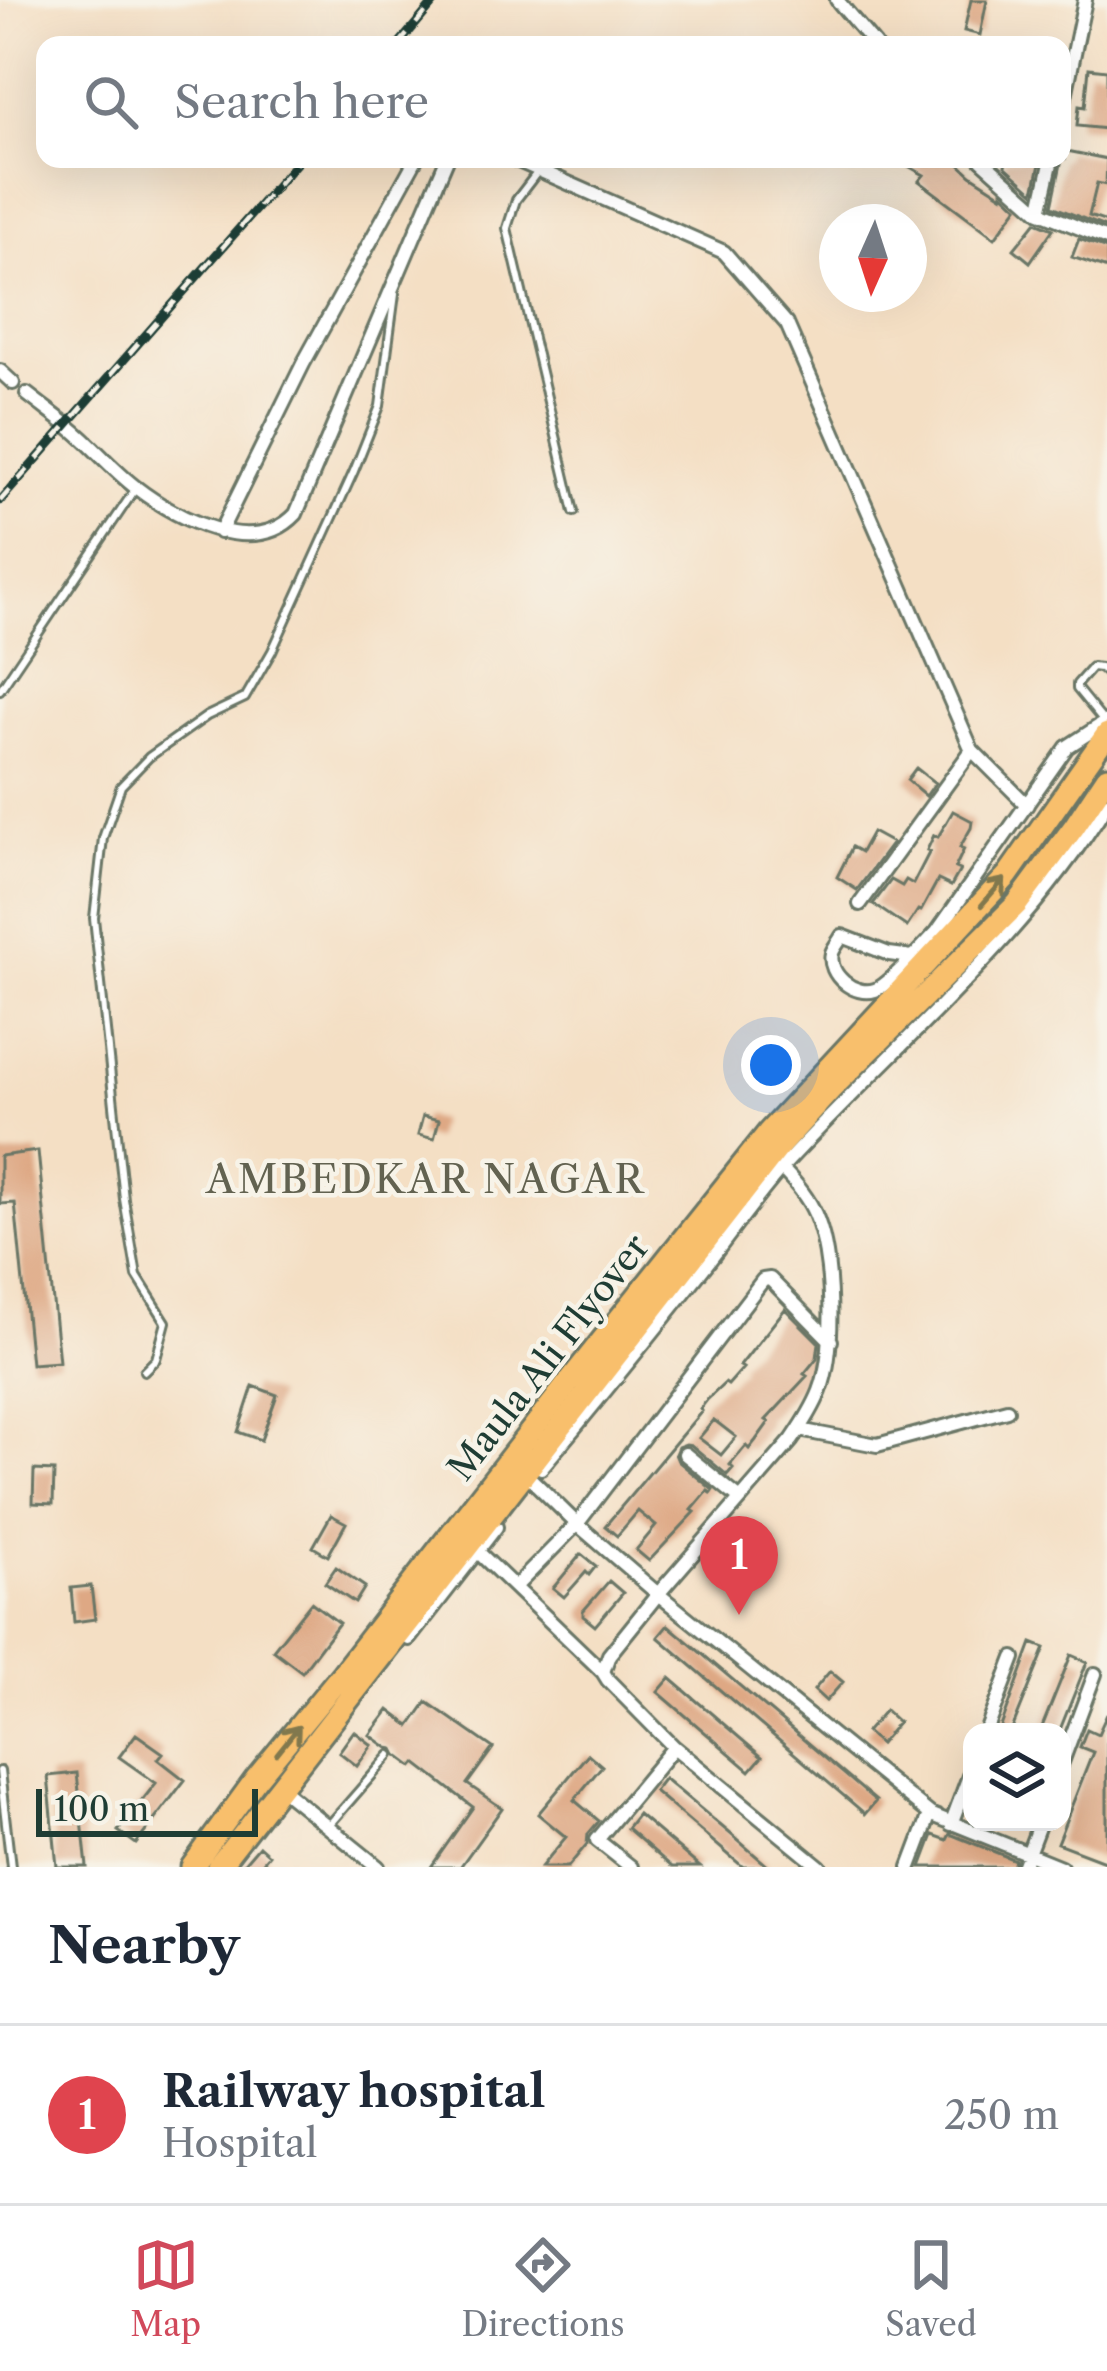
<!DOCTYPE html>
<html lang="en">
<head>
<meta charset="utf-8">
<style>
	body { margin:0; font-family:"Libre Caslon Text",serif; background:#f2f2f3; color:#1f2937 }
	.controls { position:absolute; right:36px; bottom:36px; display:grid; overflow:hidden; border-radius:24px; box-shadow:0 12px 48px #0002 }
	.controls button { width:108px; height:108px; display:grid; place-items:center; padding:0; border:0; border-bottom:3px solid #e0e1e3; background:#fff; color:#1f2937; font:60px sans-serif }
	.compass { position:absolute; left:819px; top:204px; width:108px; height:108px; border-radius:50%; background:#fff; box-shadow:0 12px 48px #0002; rotate:183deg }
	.scale { position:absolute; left:36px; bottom:30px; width:222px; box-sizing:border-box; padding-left:12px; border:6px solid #1f3d34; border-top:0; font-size:33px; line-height:42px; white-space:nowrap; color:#1f3d34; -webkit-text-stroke:9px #f7f3e8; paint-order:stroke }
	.you { position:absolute; left:771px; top:1065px; width:42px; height:42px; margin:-30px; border:9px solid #fff; border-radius:50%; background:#1a73e8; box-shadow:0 0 0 18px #1a73e833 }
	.badge { display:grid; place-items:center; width:78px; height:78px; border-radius:50%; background:#d1495b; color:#fff; font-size:39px; font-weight:700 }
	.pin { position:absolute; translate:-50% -99px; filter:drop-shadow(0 3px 6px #0008) }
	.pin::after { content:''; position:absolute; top:63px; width:42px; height:36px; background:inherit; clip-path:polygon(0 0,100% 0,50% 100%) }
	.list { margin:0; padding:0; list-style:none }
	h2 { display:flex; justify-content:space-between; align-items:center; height:156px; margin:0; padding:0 48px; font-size:51px }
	h2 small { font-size:39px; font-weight:400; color:#747a83 }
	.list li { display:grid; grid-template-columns:78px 1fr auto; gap:36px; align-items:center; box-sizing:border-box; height:180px; padding:0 48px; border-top:3px solid #e0e1e3 }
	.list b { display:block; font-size:45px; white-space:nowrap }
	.list p { margin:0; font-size:39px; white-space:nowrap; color:#747a83 }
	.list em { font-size:39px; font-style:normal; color:#747a83 }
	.icon { flex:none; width:66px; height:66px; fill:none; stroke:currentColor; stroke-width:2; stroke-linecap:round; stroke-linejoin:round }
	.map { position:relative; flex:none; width:1107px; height:1867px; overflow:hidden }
	.search { position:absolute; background:#fff; box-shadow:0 12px 48px #0002; left:36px; right:36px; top:36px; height:132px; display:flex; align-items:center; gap:30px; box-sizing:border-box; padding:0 42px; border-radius:24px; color:#747a83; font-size:45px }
	.sheet { height:336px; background:#fff }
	nav { display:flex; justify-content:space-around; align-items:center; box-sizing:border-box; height:168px; border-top:3px solid #e0e1e3; background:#fff; font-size:33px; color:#747a83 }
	nav a { display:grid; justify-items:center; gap:6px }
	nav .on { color:#d1495b }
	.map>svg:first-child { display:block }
	.building { fill:#dea884; fill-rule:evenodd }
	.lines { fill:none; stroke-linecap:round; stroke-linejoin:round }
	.lane-casing { stroke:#6a7666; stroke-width:12 }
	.street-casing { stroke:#6a7666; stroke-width:18 }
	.primary-casing { stroke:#6a7666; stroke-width:27 }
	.lane { stroke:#fff; stroke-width:6 }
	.street { stroke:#fff; stroke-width:12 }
	.primary { stroke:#f8bf6c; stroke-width:21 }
	.rail-casing { stroke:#1f3d34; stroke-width:9 }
	.rail { stroke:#f7f3e8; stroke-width:4.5; stroke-dasharray:14; stroke-linecap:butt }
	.oneway { stroke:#81784d }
	.labels { text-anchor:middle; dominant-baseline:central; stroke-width:9; stroke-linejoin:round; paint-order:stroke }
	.street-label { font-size:36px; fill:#1f3d34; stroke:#f7f3e8 }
	.neighbourhood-label { font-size:39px; letter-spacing:3px; fill:#626250; stroke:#f7f3e8 }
</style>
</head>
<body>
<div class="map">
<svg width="1107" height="1867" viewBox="0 0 1107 1867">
	<rect width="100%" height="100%" fill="#f7f3e8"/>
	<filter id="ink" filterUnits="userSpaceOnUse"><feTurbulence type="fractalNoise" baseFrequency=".00833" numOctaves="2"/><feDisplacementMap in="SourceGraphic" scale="24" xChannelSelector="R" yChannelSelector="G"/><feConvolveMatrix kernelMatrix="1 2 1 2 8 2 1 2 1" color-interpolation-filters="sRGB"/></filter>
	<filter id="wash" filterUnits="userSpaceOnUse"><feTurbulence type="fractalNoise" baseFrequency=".004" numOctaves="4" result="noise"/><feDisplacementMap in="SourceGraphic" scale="48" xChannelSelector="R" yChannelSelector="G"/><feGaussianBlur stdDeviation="2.7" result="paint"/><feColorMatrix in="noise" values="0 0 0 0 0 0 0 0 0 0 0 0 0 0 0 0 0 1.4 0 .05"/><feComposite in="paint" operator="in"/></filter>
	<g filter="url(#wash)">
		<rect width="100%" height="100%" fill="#f4dfc4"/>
		<g id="blocks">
			<path class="building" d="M971 0H987L980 35 964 31Z
				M1089 68 1107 70V129L1077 126 1079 106 1085 107Z
				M1067 151 1107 159 1106 185 1097 183 1089 216 1107 222V228L1052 206 1062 159H1065Z
				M896 159H954L971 175 1002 195V192L1018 207 995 238 919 181 924 175Z
				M1006 159H1041L1034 192 1005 166Z
				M1036 222 1053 229 1030 262 1014 249Z
				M1079 239 1107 249V269L1072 257Z
				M916 768 935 783 926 796 907 780Z
				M953 811 972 821 971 828 960 847 964 849 955 868 960 870 951 886 938 880 921 911 918 910 907 927 873 904 891 880 902 886 906 880 913 884 930 851 927 850 934 835 938 837Z
				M872 832 892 843 857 890 837 877 852 847 861 852Z
				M423 1116 439 1120 434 1139 418 1135Z
				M38 1151 59 1362 31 1364 15 1203 0 1204V1156Z
				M785 1309 819 1343 817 1358 804 1374 807 1376 766 1420 769 1422 756 1440 749 1449 746 1446 730 1465 733 1468 727 1475 691 1445 686 1444 678 1447 675 1454 678 1461 713 1490 711 1493 708 1491 692 1510 695 1512 649 1561 636 1550 656 1526 638 1511 617 1536 605 1526 702 1411 700 1409 707 1400 725 1383 728 1385 743 1368 740 1366ZM714 1420 736 1437 721 1455 699 1438Z
				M253 1386 277 1395 261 1440 238 1432Z
				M34 1470 54 1471 53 1504 33 1503Z
				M331 1515 346 1523 328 1556 313 1547Z
				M581 1554 596 1566 589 1575 586 1572 564 1597 553 1588Z
				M336 1567 365 1587 355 1603 325 1583Z
				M609 1581 623 1593 595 1626 583 1616V1611Z
				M91 1586 95 1619 74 1622 71 1588Z
				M311 1602 339 1623 302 1672 273 1650Z
				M668 1625 876 1801 865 1814 658 1637Z
				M1032 1643 1045 1648 1011 1732H999Z
				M1071 1655 1087 1662 1059 1732H1040Z
				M830 1671 843 1682 826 1701 814 1690Z
				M670 1678 762 1757 750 1771 658 1692Z
				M427 1702 493 1748 467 1784 502 1808 460 1867H431L473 1807 416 1763 413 1767 397 1755 394 1749 388 1748 370 1735 389 1710 410 1726Z
				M885 1710 898 1722 880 1744 866 1732Z
				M1107 1714V1862L1057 1843 1093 1752 1080 1747 1087 1729 1098 1734Z
				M354 1731 372 1745 357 1766 339 1752Z
				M136 1734 163 1753 158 1759 185 1780 136 1844 118 1831 156 1783 119 1757Z
				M588 1754 602 1766 574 1800 599 1821 588 1834 587 1844 568 1867H541L566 1837 538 1814Z
				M77 1773 87 1867H57L48 1776Z
				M664 1778 733 1836 769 1867H743L654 1791Z
				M638 1814 700 1867H672L627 1828Z
				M950 1834 1015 1860 1013 1867H921L933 1835 947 1840Z
				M259 1846 269 1855 259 1867H241Z"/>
		</g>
	</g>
	<g filter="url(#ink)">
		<use href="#blocks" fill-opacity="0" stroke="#6a7666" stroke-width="3"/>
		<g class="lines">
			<g class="lane-casing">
				<path id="lane" d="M539 170 516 200 507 228 574 512
					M0 690 136 488
					M1104 722 1077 689V684L1092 667 1100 668 1107 674
					M144 1371 156 1359 166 1322 137 1276 124 1199 94 918 103 838 121 786 149 757 207 716 245 698 272 651 354 471 380 406 395 294
					M0 1771 11 1867
					M329 1825 390 1755"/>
			</g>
			<g class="street-casing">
				<path id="street" d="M837 0 875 45
					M1062 111 1085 0
					M514 159 724 252 787 324 972 750 1027 805
					M981 159 1040 212 1107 239
					M1040 212 1052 159
					M0 371 13 383
					M27 394C41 405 57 417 71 428 93 446 112 469 134 486 174 517 253 560 296 514L447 159
					M220 532 303 364 416 159
					M860 904 972 750
					M912 957 889 954 842 936C839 942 834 947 832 953 827 975 855 997 875 990 890 985 924 945 937 932L1067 747 1107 721
					M781 1168C794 1181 808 1197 815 1214 833 1254 836 1349 820 1391 813 1409 803 1424 792 1440L658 1594 609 1655 603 1672 608 1680 674 1747 820 1867
					M799 1430 877 1445 1007 1410
					M685 1454 739 1498
					M541 1468C596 1403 649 1337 702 1270 730 1235 756 1196 786 1163 895 1045 1023 941 1107 803
					M532 1480 577 1524 658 1594 930 1814 1061 1867
					M477 1551 603 1672
					M515 1587 577 1524 763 1280 770 1279 831 1341
					M409 1639 496 1527
					M986 1732 1014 1658
					M1062 1762 1095 1674
					M284 1791 378 1867
					M951 1824 972 1768
					M631 1867 597 1840 674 1747
					M910 1867 930 1814
					M1023 1867 1040 1822"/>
			</g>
			<g class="primary-casing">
				<path id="primary" d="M192 1867 256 1779 342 1674 569 1382 768 1133 1008 875 1107 734
					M218 1867 781 1144 832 1088 1017 904 1074 827 1107 777"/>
			</g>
			<use href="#lane" class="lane"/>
			<use href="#street" class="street"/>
			<use href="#primary" class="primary"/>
			<g class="rail-casing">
				<path id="rail" d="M398 45 436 0
					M0 501 300 159"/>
			</g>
			<use href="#rail" class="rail"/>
		</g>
		<defs><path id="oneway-shaft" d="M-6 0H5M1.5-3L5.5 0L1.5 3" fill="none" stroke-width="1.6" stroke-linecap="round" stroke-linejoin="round" transform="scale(3)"/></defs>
		<g class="oneway">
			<use href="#oneway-shaft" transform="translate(993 892) rotate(-49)"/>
			<use href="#oneway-shaft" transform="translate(288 1740) rotate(-51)"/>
		</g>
	</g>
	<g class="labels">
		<g class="street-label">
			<text transform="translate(548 1357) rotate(-52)">Maula Ali Flyover</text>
		</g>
		<g class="neighbourhood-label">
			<text x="426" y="1179">AMBEDKAR NAGAR</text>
		</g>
	</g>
</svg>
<div class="controls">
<button><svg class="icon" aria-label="layers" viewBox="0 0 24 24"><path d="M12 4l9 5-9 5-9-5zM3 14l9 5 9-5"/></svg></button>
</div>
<svg class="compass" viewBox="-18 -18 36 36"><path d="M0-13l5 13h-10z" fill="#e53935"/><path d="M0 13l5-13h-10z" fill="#747a83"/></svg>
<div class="scale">100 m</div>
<div class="you"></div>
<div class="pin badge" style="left:739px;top:1615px;background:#e0444e">1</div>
<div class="search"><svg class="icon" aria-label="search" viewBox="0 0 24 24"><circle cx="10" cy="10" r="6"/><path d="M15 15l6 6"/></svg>Search here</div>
</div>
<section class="sheet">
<h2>Nearby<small></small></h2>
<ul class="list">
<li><span class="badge" style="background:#e0444e">1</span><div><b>Railway hospital</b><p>Hospital</p></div><em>250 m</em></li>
</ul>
</section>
<nav>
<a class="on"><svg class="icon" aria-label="map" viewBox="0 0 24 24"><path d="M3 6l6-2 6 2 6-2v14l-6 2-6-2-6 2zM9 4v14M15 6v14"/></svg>Map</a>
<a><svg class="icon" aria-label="directions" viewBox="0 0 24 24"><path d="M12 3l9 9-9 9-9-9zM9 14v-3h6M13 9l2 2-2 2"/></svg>Directions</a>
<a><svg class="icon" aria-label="saved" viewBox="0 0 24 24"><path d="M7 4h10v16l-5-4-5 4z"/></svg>Saved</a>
</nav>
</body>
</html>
